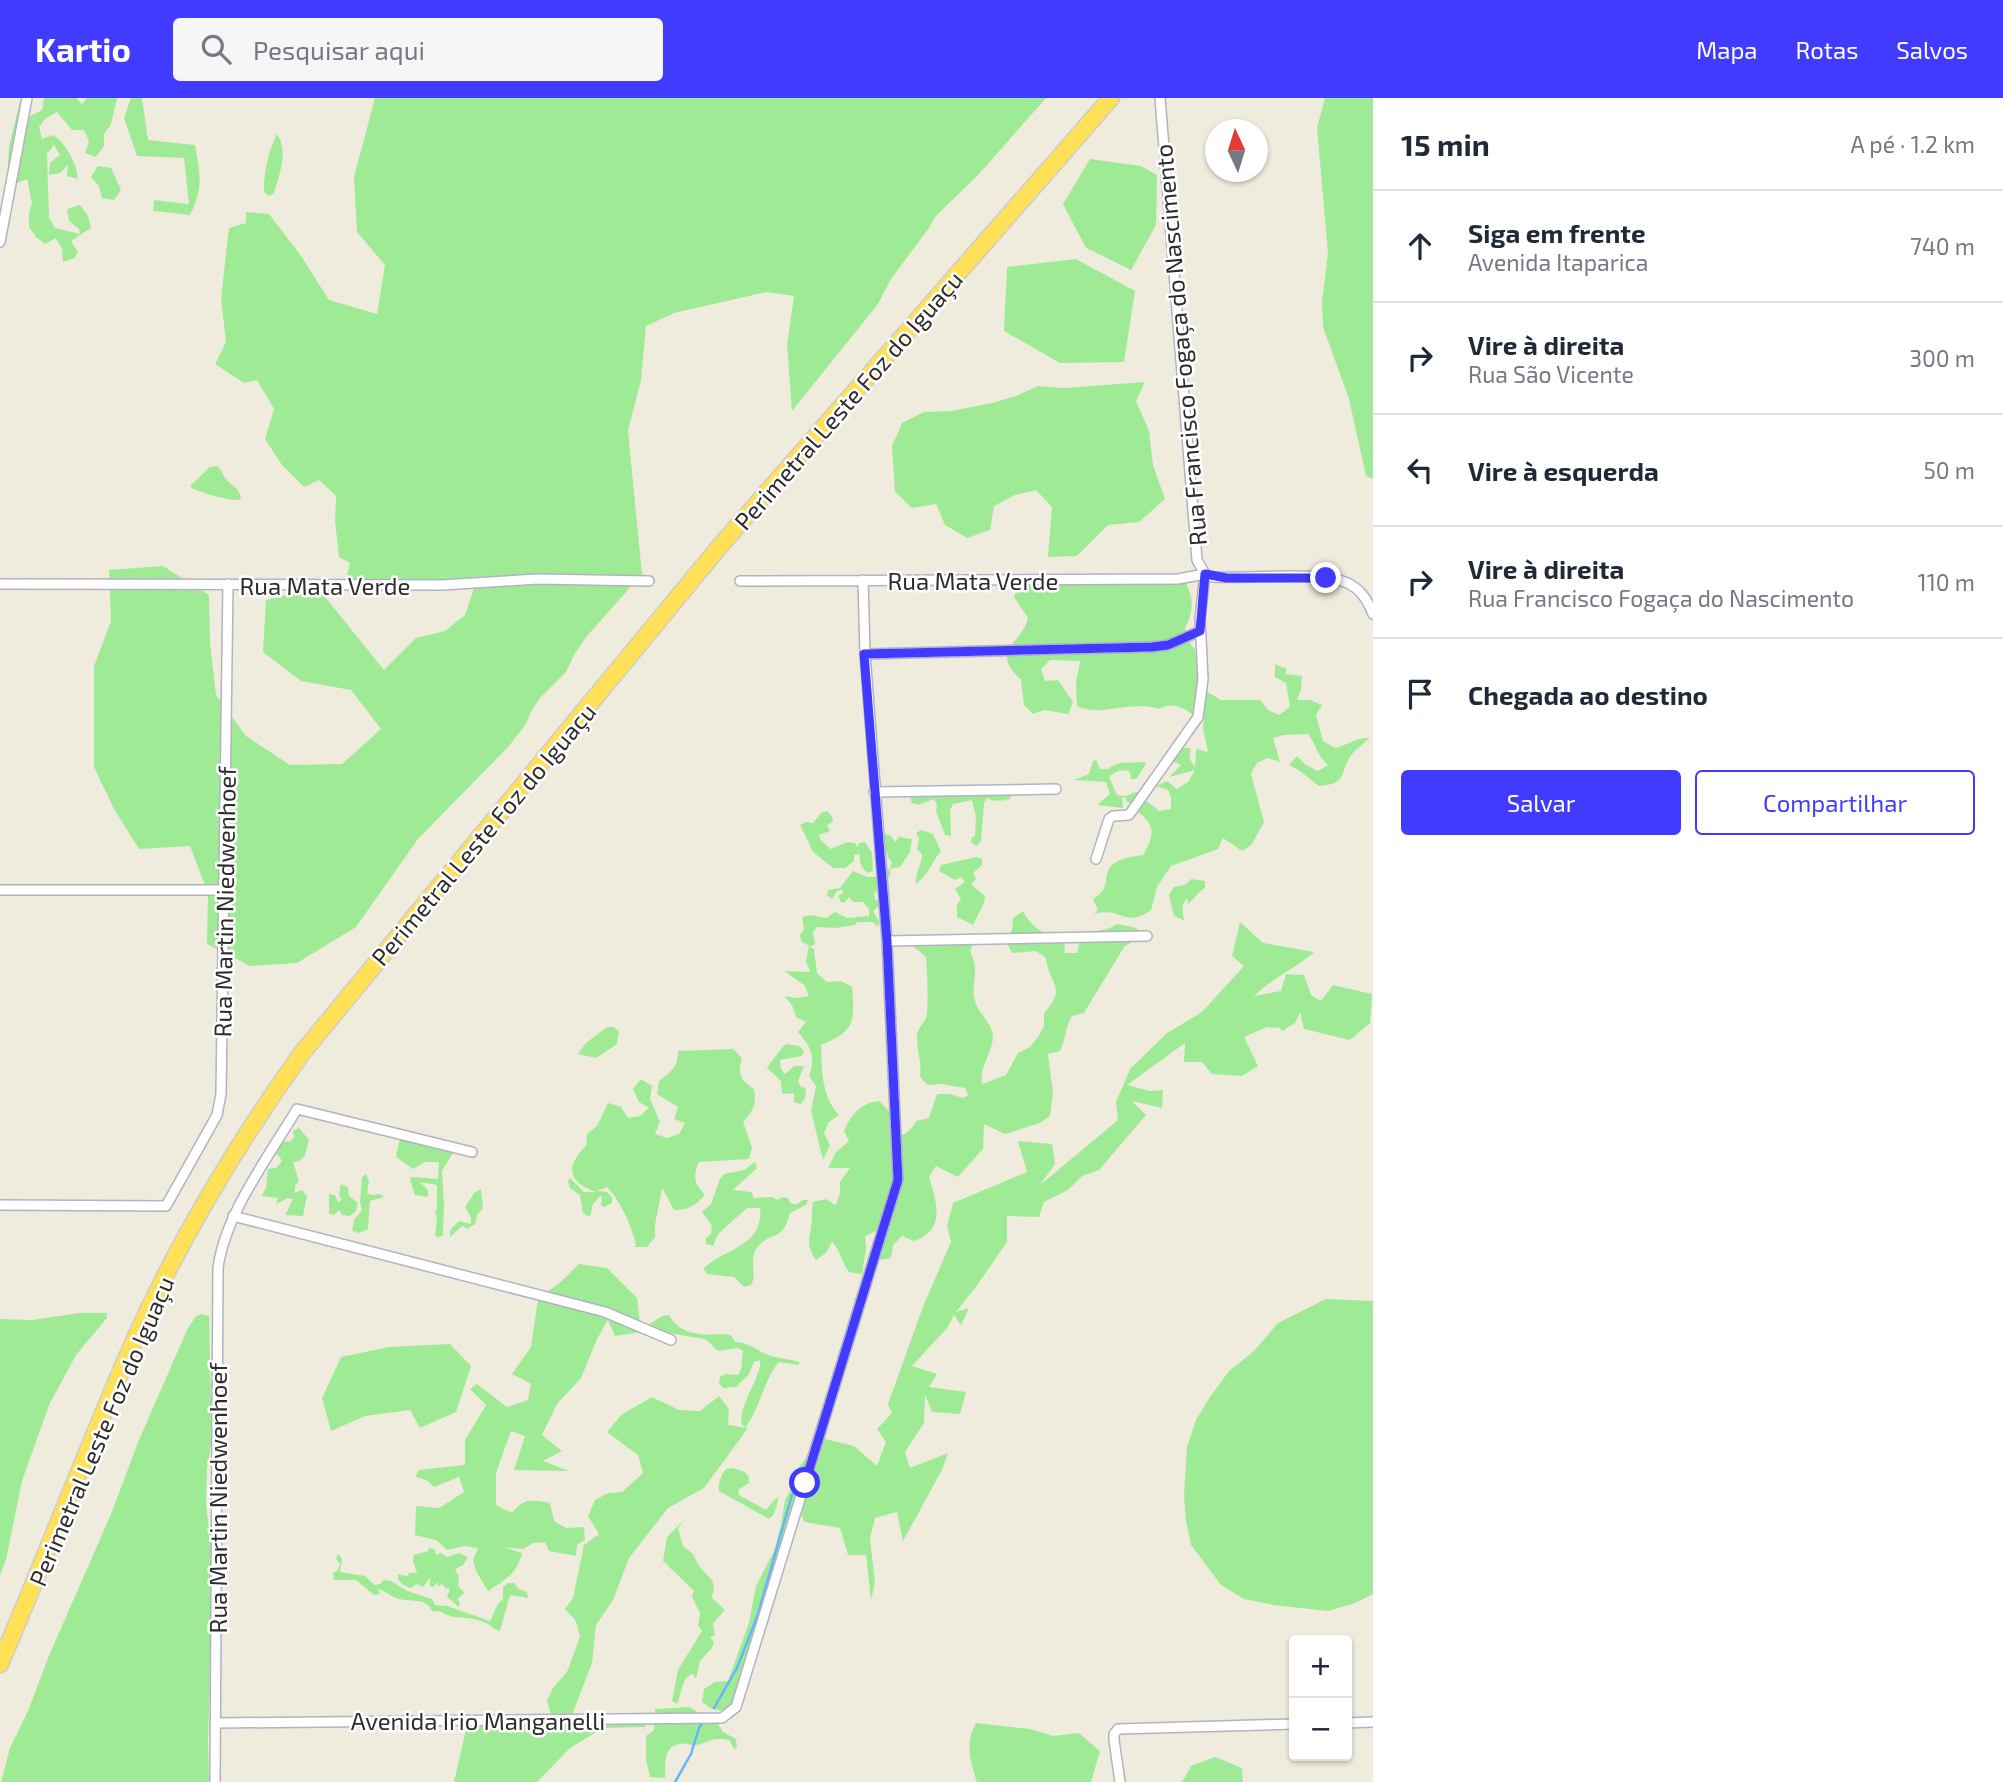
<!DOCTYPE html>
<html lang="pt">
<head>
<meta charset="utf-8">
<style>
	body { margin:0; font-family:"Exo 2",sans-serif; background:#f6f6f7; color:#1f2937 }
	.controls { position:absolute; right:21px; bottom:21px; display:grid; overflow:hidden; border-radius:7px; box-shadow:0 2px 5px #0004 }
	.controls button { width:63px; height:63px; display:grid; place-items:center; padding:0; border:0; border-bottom:2px solid #e0e1e3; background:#fff; color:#1f2937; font:35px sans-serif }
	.compass { position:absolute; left:1205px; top:21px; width:63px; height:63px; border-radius:50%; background:#fff; box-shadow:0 2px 5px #0004; rotate:356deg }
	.stop { position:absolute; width:21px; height:21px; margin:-16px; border:5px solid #413bff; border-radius:50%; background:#fff }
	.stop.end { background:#413bff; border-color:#fff; box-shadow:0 2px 7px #0008 }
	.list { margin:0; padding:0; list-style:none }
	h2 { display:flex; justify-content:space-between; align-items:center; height:91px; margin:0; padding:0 28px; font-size:30px }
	h2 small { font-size:23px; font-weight:400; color:#747a83 }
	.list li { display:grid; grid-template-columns:46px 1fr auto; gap:21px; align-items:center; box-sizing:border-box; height:112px; padding:0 28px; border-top:2px solid #e0e1e3 }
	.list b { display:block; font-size:26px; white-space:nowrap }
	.list p { margin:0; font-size:23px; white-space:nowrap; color:#747a83 }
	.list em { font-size:23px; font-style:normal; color:#747a83 }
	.actions { display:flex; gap:14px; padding:21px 28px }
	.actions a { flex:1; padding:16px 0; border:2px solid #413bff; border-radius:7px; text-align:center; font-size:24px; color:#413bff }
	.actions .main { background:#413bff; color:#fff }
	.icon { flex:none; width:38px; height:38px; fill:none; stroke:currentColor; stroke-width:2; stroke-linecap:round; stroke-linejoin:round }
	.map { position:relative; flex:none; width:1373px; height:1684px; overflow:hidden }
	header { display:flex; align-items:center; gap:42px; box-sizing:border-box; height:98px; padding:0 35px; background:#413bff; color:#fff }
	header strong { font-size:33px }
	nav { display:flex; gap:38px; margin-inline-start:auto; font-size:24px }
	.search { width:490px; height:63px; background:#f6f6f7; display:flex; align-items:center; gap:18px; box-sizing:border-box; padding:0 24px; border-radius:7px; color:#747a83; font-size:26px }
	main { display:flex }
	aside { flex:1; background:#fff }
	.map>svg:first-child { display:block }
	.green { fill:#9feb95 }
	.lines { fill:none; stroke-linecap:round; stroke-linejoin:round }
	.stream { stroke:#66b4fc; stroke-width:2.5 }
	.minor-casing { stroke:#b2b2c2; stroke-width:12 }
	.trunk-casing { stroke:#cdcdcd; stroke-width:19 }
	.minor { stroke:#fff; stroke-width:9 }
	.trunk { stroke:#ffe056; stroke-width:16 }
	.route { stroke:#413bff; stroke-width:9 }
	.labels { text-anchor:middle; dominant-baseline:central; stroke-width:5; stroke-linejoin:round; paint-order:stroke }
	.street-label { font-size:24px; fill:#2d2d2d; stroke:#fff }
</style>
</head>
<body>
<header>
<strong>Kartio</strong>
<div class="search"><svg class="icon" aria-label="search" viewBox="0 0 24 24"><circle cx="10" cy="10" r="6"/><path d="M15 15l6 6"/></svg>Pesquisar aqui</div>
<nav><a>Mapa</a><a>Rotas</a><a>Salvos</a></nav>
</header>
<main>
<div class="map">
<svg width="1373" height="1684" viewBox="0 0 1373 1684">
	<rect width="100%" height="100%" fill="#efecde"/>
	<path class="green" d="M44 0H76L82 6 87 0H117L111 26 104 36V48L96 59 85 55 89 43 84 32H72L57 14 46 20 39 29 42 41 54 37C67 48 76 63 78 81L67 78 68 67 60 75 49 77 50 65 60 57 54 47 47 56 49 119 55 130 80 136 79 131 69 123 67 111 80 107 88 118 91 130 71 143 78 154 75 160 63 164 62 151 56 140 45 146 36 139 29 129V116L32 105 27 81 17 85 12 109 7 114 2 110 6 98 9 49 20 3 29 1 31 13 26 17 25 28 30 18 42 12Z
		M131 0H142L148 42 195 47C200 75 204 90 190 117L153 113 154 102 189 106 184 60 137 58 124 20Z
		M375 0H1046L979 76 936 118 929 130 891 181 878 206 792 313 787 247 794 198 766 194 674 215 646 228 641 282 628 333 642 476 587 538 575 555 566 574 540 600 531 614 525 627 509 648 418 741 356 829 297 865 250 868 207 846 208 795 190 748 139 751 114 711 94 669V568L111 523 109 472 163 468 209 497 210 546 216 597 246 638 290 667 342 666 381 631 351 592 301 583 263 554 266 502 317 489 384 572 416 540 445 533 465 517 475 487 362 490 346 481 350 465 339 459 335 423 336 398 319 382 304 389 282 367 265 341 274 311 257 282 244 285 215 266 226 244 221 200 229 130 246 125V114L269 116 301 158 329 202 377 216 385 167 357 134 354 79Z
		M1325 0H1373V381L1366 378 1349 301 1323 229 1322 204 1328 155 1317 30Z
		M277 36C289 53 279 77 274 95L269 98 264 94C263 77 269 51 277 36Z
		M1090 61 1141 68 1157 77 1156 127 1131 172 1086 150 1063 106Z
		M98 68 111 70 121 92 114 102 102 100 99 88 91 79Z
		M1076 161 1135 193 1124 264 1060 265 1004 233 1007 169Z
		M1145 284 1136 303 1149 333 1153 367 1165 401 1139 424 1108 427 1077 458 1048 459 1052 409 1036 392 1015 397 994 408 990 432 967 440 945 427 936 406 912 410 895 394 892 348 902 325 924 314 951 313 992 305 1016 298 1038 288 1064 290Z
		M217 368C223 372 222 378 227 382 233 389 239 389 241 400L239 402C225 402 207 396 193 391L190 388 210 369Z
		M1185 484C1194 500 1194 513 1185 530L1187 541 1195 552 1199 589 1221 602H1260L1268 612 1279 617 1290 609 1286 585 1275 579V566L1287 571 1285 576 1302 578 1301 591 1297 602H1310L1322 607 1316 617 1323 643 1335 650C1348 647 1356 639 1370 640 1364 645 1357 650 1352 656 1339 674 1349 686 1319 688L1300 673 1289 667 1297 658 1306 667 1318 673 1328 667C1317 657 1317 648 1308 636L1284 637 1273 640 1280 664 1268 660 1257 665 1251 676 1264 724 1252 746 1242 753 1223 740 1218 751 1171 768 1157 789 1151 812C1124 831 1122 808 1094 816L1098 812 1093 801C1121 786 1086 764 1143 757 1154 739 1156 727 1138 714L1136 702 1148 704 1159 713 1171 711V699L1168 692 1156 688 1167 683 1177 691 1188 684 1195 672 1169 679 1181 667 1172 663 1181 650H1189L1191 652 1189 660 1195 669 1196 651 1208 654 1203 631 1204 618 1200 608 1192 616C1179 607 1172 605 1158 611 1132 601 1102 620 1077 608L1076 585 1080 563 1050 562 1041 571 1045 583 1058 582 1073 604 1068 616 1044 612 1033 616 1024 607 1021 582C989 551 1021 548 1028 520L1014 499 1018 488Z
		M1096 662 1100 671H1107L1119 665 1143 664 1146 666 1136 681H1131L1130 674C1122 670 1115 674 1109 679L1117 697C1127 701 1133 692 1142 694L1130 705 1127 704 1125 699 1122 700 1123 710 1097 707 1110 696 1106 684 1074 682 1089 676 1093 663Z
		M1011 695 1010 701C1002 703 994 704 987 700L984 705 981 743 977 748 971 745 972 739 975 738 976 719 972 702 953 706 950 712 951 738 945 737 936 713 937 707 934 701 918 707 912 705 910 700 914 696Z
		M827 713 832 718 833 724 827 727 830 733 819 737 821 742 830 751 848 744 855 745 857 749 859 745 865 744 872 755 873 773 868 775C861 771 859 763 860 756L854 757V763L845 770H833L813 754 800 727 806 724 813 725 821 715Z
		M921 732 933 736 941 753C930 766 931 774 916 786 915 775 922 766 922 756L917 752 919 740 916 735Z
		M885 736 891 738 895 744 899 739 912 741 910 754 900 769 889 771 891 776 887 781 884 777 885 773 890 770 892 764 888 760 887 754H884L882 739Z
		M976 759 982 761V767L973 775 976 781 971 786 985 798 984 805 973 827 957 819V807L961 801 955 791 965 784 961 779 955 782 939 773 941 767Z
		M853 773 867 779H879V791L874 795 875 802 878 803 885 793H889V799L873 813 879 823 878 829 873 824H857L855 827 836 830 817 829 813 834 815 846 810 849 814 851 817 875 827 884 841 883 852 889C855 924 855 933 821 947 822 971 821 998 839 1017L829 1024 824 1035 830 1047 823 1062 811 1013 816 988 809 978C816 959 811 949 798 934L806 924 796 919 792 907 784 898 797 900 809 898 804 887 784 873 810 874 806 863 809 848 801 843 800 837 804 832 802 819 811 817 826 820 835 814 847 820 869 818V811L863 804H853L849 799 844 805 841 804 838 798 843 795 842 792 837 793 832 801 827 798 828 792 840 790Z
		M1191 781 1205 783V790C1196 795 1195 801 1188 806L1187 800C1181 806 1182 816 1185 823L1174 818 1169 797 1174 789 1185 787Z
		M1023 813C1031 830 1046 837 1064 843L1065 855H1077L1081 838C1096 830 1104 835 1117 826L1133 829 1145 835 1124 849 1084 915 1072 918C1065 930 1066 941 1060 953L1048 956 1053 994 1050 1018 1040 1025 1005 1036 984 1026 983 1051 958 1079 936 1068 929 1079C937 1105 946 1132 914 1143L902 1138 893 1147 891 1160 879 1162C885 1150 882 1140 887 1128L865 1138 866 1151 862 1176 849 1174C841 1163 841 1153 832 1144L826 1155 816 1162C806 1146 809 1145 811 1128 813 1120 811 1112 813 1104L825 1101 836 1107 840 1095V1084L850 1070H828L836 1054 849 1043 844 1033C852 1016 860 1005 879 1003L889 1013 890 1038C903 1040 910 1034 916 1023L929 1020 937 996H950L963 1000 968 997 965 990 941 986 928 987 920 979C922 965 917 953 917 940 917 930 922 928 926 920 929 913 927 869 926 859L908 844 974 843 970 854C981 874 970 884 975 903 978 915 992 925 993 938 993 955 979 968 982 986L1006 977 1018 955 1030 949 1038 939 1044 928V915C1068 889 1049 887 1046 860L1036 853 1012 855 1006 843 1012 832 1013 820Z
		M1240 824 1263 845 1314 854C1295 871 1271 881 1254 898L1281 893 1286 876 1304 877 1311 897 1321 903 1333 887 1372 896 1370 925 1350 942 1304 931 1300 914 1295 925 1282 933 1280 930 1267 929 1244 939 1258 968 1242 978 1212 976 1202 964H1184L1185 945 1127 987 1150 993 1163 992 1162 1010 1132 1003 1146 1017 1099 1072 1082 1078 1068 1092 1044 1104 1039 1119 1007 1118V1144L978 1186 956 1214 969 1210 961 1227 954 1217 947 1230 912 1268 937 1276 929 1289 966 1294 960 1316 932 1314 925 1297 924 1325 905 1354 910 1370 948 1355 942 1372 903 1443 897 1414 875 1420 870 1440 875 1485 871 1502 866 1457H848L840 1430 804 1424 797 1401 772 1473 757 1534 743 1570 742 1582 733 1604 724 1613 712 1611 702 1604 704 1591 715 1584 728 1583 749 1525 756 1488 774 1453 781 1427 785 1402 791 1391 795 1396 790 1381 821 1340 854 1348 877 1368 886 1344 877 1331 892 1315 888 1306 924 1206 951 1144 947 1128 953 1105 1027 1074 1018 1043 1052 1046 1055 1066 1040 1087 1118 1022 1116 1004 1130 971 1167 935 1202 914 1244 868 1232 858Z
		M607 929H614L619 934 617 946 596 960 578 956 586 945Z
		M786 946 799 948 804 953 802 958 780 962 781 971 785 976 794 968H804L798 983 801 989 806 990 805 1000 801 1006 794 1004V995L785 996 782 995 781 983 767 970C768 968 783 948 786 946Z
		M733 951 742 960C737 976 741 983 754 991 757 1006 753 1013 743 1024L752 1049 749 1061 699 1064C692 1079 695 1086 705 1097 695 1108 688 1112 674 1112L662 1090 655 1127V1139L647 1149H634L636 1147C631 1126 621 1104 607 1089L597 1093 607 1094 612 1099V1105L604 1109 601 1107 602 1098 599 1099 593 1106 590 1119 583 1115 580 1097 570 1090 568 1083 570 1080 584 1094H596C569 1085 564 1069 586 1048L587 1036 597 1028 608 1005 621 1009 628 1020 640 1018 649 1010 639 1004 633 991 641 981 652 988 650 1001 660 1024 655 1036 667 1040 679 1036 685 1025 674 1021 678 1009 657 996 659 983C671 974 678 969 678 953Z
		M299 1030 309 1042C305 1054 307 1063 293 1064L299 1083 295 1088V1095L302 1092 307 1098 303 1118 285 1117 293 1101 288 1100 276 1106 278 1100 262 1098 266 1090 268 1071 276 1070 282 1063 274 1051 280 1044 291 1043 294 1039 293 1033Z
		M400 1040 453 1055 442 1073 444 1107 443 1138 439 1139 435 1138 437 1119 435 1115 437 1110V1087L420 1084 428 1092V1099L415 1097 410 1081 412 1079 438 1081 439 1064H425L413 1071 396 1059Z
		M755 1064 757 1070 733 1092 751 1094 754 1100 772 1099 777 1102 782 1099 788 1100 791 1106H797L803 1102H808L806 1107 790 1115C781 1147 773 1130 757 1150 748 1161 758 1175 751 1187L744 1189 734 1179 707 1176 703 1171C724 1150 764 1149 760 1110H747L718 1136 713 1148 706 1146V1140L711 1136C714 1125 708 1123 702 1114L711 1106 720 1081 724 1076 744 1072Z
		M366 1076 369 1083 367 1095 371 1097 380 1096 384 1099 370 1103 368 1131 360 1135 352 1133 354 1122 362 1112 360 1104 362 1079Z
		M341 1086 348 1089 349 1098 358 1105 356 1113 350 1118 342 1117 339 1112 334 1117 329 1116V1096L335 1097 338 1104 342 1102 339 1097Z
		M481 1091 483 1110 477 1117 475 1126 467 1131 462 1128 450 1139V1132L459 1123 471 1126V1120L465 1109 475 1094Z
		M579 1166 607 1170 637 1200 641 1234 615 1238 608 1222 597 1241 581 1280 557 1306 542 1337 562 1353 543 1363 569 1373 514 1372 525 1338 511 1333 496 1375V1407L512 1415C525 1399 531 1402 550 1405L554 1423 566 1430 584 1429 585 1442 577 1447 576 1458 549 1453 545 1444 533 1445 523 1451 503 1449 522 1455C517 1476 505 1482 488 1493L476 1473 473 1462 478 1450 464 1448 447 1452 436 1442 415 1437 416 1408 439 1410 464 1394 459 1379 434 1389 427 1382 415 1379 419 1372 465 1367V1342L486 1307 470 1291 477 1286 507 1309 528 1302 531 1286 512 1276 531 1249 538 1201 563 1182Z
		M1326 1201 1373 1203V1496L1355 1505 1328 1513 1274 1507 1244 1501 1221 1487 1191 1447 1186 1423 1184 1398 1187 1349 1196 1322 1210 1299 1229 1273 1254 1253 1278 1225Z
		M80 1215H107V1220L76 1257 49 1307 22 1383 6 1462 0 1477V1221L32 1222Z
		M202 1216 209 1218 212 1343 207 1370 206 1406 213 1465 208 1643 209 1684H1L10 1650 28 1613 48 1560 111 1416 139 1342 187 1232 196 1218Z
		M669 1217C680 1239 706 1237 727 1236L732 1238 735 1244C750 1244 761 1256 775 1259 783 1261 791 1261 799 1264V1267L779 1264 777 1266C763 1286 760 1309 746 1329L743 1328C734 1314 763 1277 760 1262L754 1264 749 1276 736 1289 723 1290 719 1285 720 1279 725 1276 738 1277 741 1272 743 1253 738 1250 718 1253 705 1241 656 1233 646 1228 662 1218Z
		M450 1246 471 1268 456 1314 420 1330 410 1312 365 1318 331 1333 322 1300 341 1259 389 1249Z
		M719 1298 729 1311 728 1327 748 1330 704 1390 668 1410 629 1460 613 1502 596 1527 592 1565 572 1617H551L547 1602 553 1590 567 1574 580 1539 576 1523 565 1511 573 1500 584 1447 599 1436 588 1418 595 1402 608 1395 622 1394 643 1375 638 1357 607 1334 621 1317 652 1299 679 1312 700 1313Z
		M733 1370 745 1374 749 1379V1385L738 1392 739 1397 766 1412 774 1402 779 1399 774 1416 769 1421 719 1393C718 1385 721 1377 726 1371Z
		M685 1421 678 1430 683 1448 693 1456 699 1468 712 1482 714 1488 712 1500 725 1512 713 1525 715 1537 710 1539 714 1544 712 1550 700 1563 696 1581 693 1576C681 1579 682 1596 677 1606L672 1603 678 1572 702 1533 698 1528 700 1515 692 1499 694 1493 663 1463 667 1439Z
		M429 1450 435 1451 436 1457 441 1455 447 1459 459 1455 468 1459 463 1467 455 1471 459 1479 458 1488 465 1495 458 1500 460 1506 459 1509 447 1499 450 1491 445 1490 442 1486 438 1489V1484L433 1489 430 1488V1480L423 1489 417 1486 411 1490C405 1489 396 1483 398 1476L406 1478 409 1477 408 1475H417L413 1463 414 1457 428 1453Z
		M338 1456 342 1461 340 1474 365 1478 374 1487 380 1486 384 1482 391 1483 407 1493 432 1501 435 1507 447 1508 490 1523 498 1506 503 1501V1489L508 1485H514L519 1491 527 1494 528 1500 510 1497 500 1533 494 1531C486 1521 467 1520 455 1519 445 1518 444 1512 432 1513 424 1497 407 1506 394 1499 388 1496 385 1493 378 1491L380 1496 374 1497 356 1482H334L333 1475 338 1472 340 1466 336 1461Z
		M690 1609 700 1616H690L689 1619 716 1623 723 1634 736 1641 737 1650 734 1651 729 1642C709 1639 712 1644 696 1647 690 1648 685 1644 679 1646 662 1650 666 1667 665 1680L650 1679 646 1661V1638L654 1632V1626L661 1616 655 1614V1611Z
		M645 1623 646 1629 603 1630 570 1650 537 1684H454L467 1627Z
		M976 1625 1030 1631 1053 1638 1079 1635 1100 1653 1091 1684H977C970 1663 965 1645 976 1625Z
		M1215 1659 1242 1670 1243 1684H1182L1191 1668Z"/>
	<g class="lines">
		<path class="stream" d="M714 1610 737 1570 757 1519 792 1397 800 1392
			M675 1684 691 1656 699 1630 703 1624"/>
		<g class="minor-casing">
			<path id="minor" d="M1160 0 1197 462 1205 476 1213 479C1247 481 1316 473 1345 484 1360 490 1367 501 1373 516
				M0 144 27 0
				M740 483 1178 481 1205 476 1200 521 1203 581 1198 619 1129 717 1113 718 1109 721 1096 761
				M0 486 442 487 538 481 649 483
				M865 556 1152 549 1168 547 1200 533
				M874 694 1056 691
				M0 792H224
				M887 843 1147 838
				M0 1107 166 1108 217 1017 221 996 228 486
				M233 1118 605 1214 671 1242
				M217 1625 722 1620 736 1609 898 1082 887 843 865 556 863 482
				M1347 1625 1373 1624
				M215 1684 218 1170C225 1116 269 1058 297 1011L472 1054
				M1120 1684 1114 1642V1636L1118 1631 1294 1626"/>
		</g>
		<g class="trunk-casing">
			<path id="trunk" d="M0 1566C46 1459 87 1350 134 1243 179 1142 237 1046 302 955L720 448 1111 0"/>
		</g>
		<use href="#minor" class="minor"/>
		<use href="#trunk" class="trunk"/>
	</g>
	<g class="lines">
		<path class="route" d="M805 1385 898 1082 887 843 864 556 1152 549 1168 547 1200 533 1205 476 1227 480H1326"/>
	</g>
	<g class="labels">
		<g class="street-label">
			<text transform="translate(1180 247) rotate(-95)">Rua Francisco Fogaça do Nascimento</text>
			<text transform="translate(848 302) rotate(-49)">Perimetral Leste Foz do Iguaçu</text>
			<text x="973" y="482">Rua Mata Verde</text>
			<text x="325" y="487">Rua Mata Verde</text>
			<text transform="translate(483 736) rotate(-50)">Perimetral Leste Foz do Iguaçu</text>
			<text transform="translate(224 804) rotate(-89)">Rua Martin Niedwenhoef</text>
			<text transform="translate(101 1333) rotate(-67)">Perimetral Leste Foz do Iguaçu</text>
			<text transform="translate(217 1400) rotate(-90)">Rua Martin Niedwenhoef</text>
			<text x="478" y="1622">Avenida Irio Manganelli</text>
		</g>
	</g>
</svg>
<div class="controls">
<button>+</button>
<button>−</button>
</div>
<svg class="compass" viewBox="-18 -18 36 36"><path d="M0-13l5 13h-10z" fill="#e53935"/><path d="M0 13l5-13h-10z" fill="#747a83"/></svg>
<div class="stop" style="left:805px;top:1385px"></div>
<div class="stop end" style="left:1326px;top:480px"></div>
</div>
<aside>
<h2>15 min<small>A pé · 1.2 km</small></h2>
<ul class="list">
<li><svg class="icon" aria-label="ahead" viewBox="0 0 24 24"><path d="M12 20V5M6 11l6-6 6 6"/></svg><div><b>Siga em frente</b><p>Avenida Itaparica</p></div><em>740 m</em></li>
<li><svg class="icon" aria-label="right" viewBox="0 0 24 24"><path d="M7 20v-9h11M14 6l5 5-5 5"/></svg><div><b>Vire à direita</b><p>Rua São Vicente</p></div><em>300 m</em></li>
<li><svg class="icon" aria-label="left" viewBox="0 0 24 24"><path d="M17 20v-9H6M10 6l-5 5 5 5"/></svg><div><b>Vire à esquerda</b></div><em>50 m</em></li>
<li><svg class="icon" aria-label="right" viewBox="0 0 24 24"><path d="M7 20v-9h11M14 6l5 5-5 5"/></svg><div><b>Vire à direita</b><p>Rua Francisco Fogaça do Nascimento</p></div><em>110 m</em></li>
<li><svg class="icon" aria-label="arrive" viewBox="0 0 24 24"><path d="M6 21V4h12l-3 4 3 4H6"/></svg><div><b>Chegada ao destino</b></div></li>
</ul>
<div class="actions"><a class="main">Salvar</a><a>Compartilhar</a></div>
</aside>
</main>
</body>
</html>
